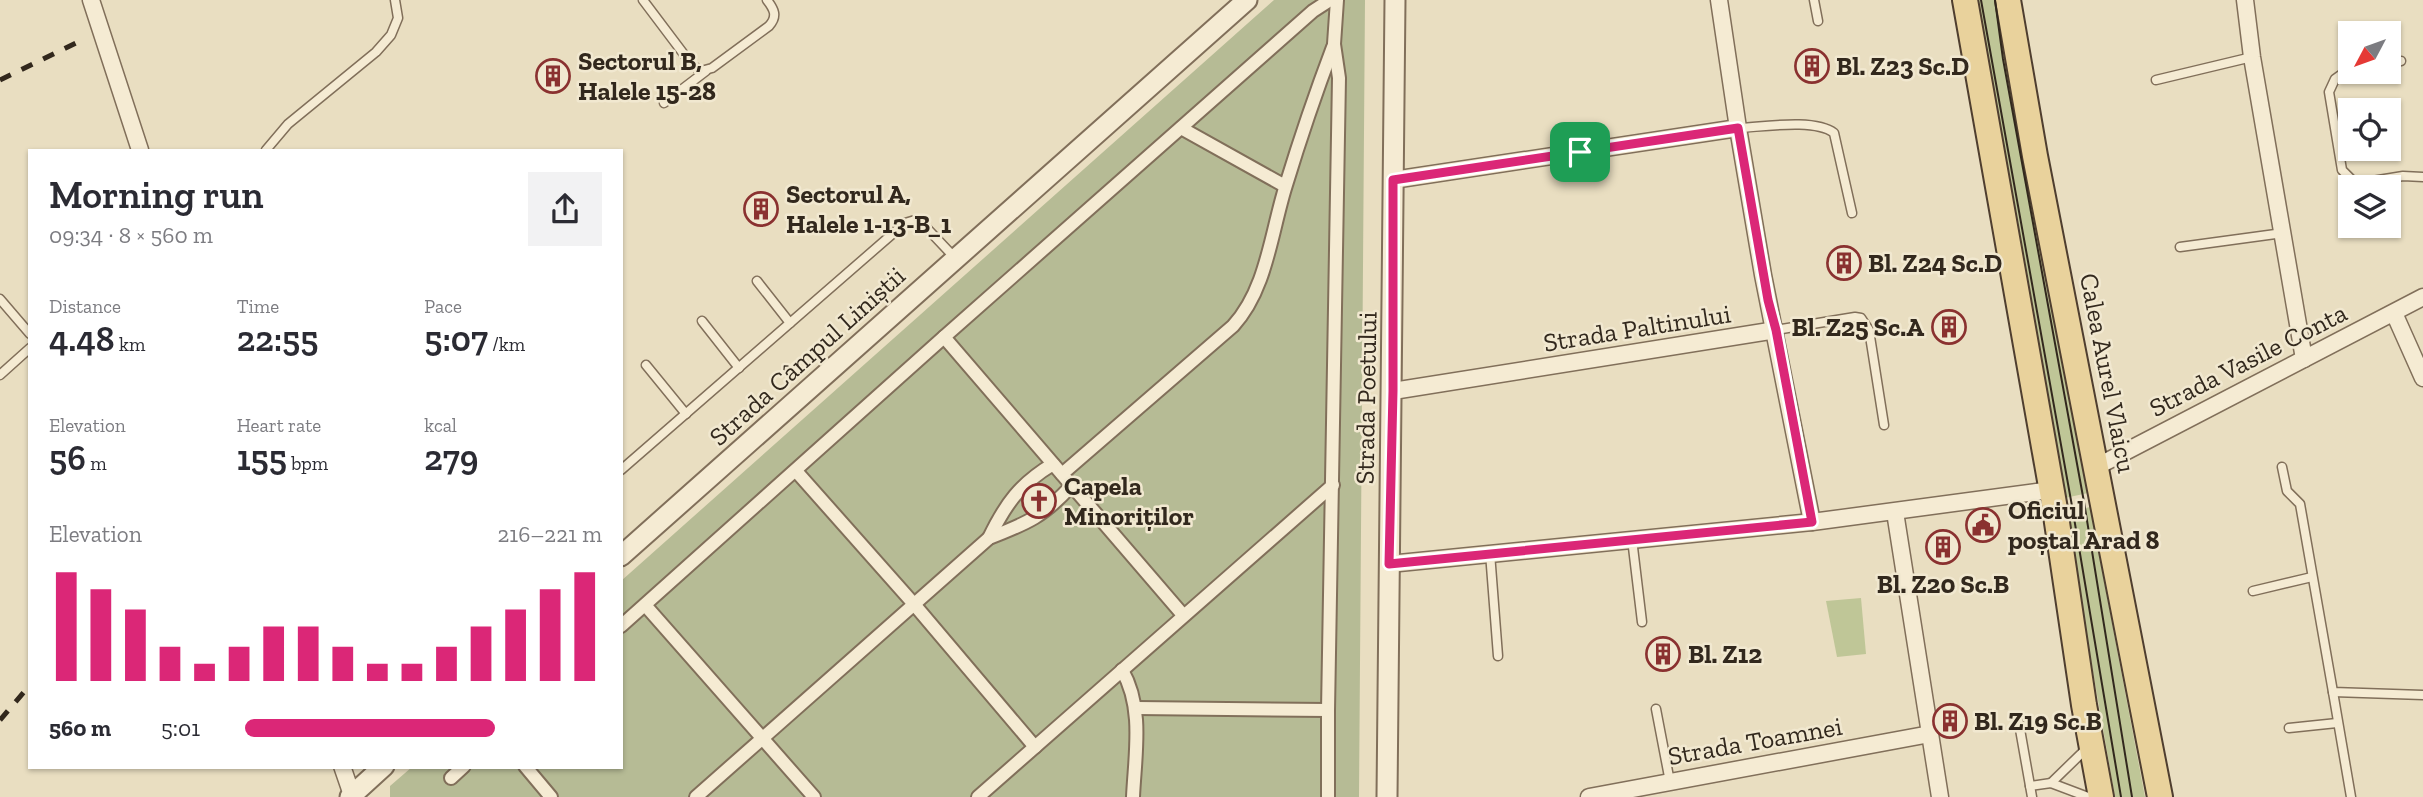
<!DOCTYPE html>
<meta charset="utf-8">
<style>
:root{--surface:#fff;--page:#f2f2f3;--text:#2b2b33;--muted:#7c7c81;--accent:#db2777}
body{margin:0;font-family:"Zilla Slab",serif;background:var(--page);color:var(--text);height:100vh;display:flex;flex-direction:column;font-size:26px;white-space:nowrap}
*{box-sizing:border-box;margin:0}
p{font-size:23px;color:var(--muted)}
.icon{flex:none;width:38px;height:38px;fill:none;stroke:currentColor;stroke-width:2;stroke-linecap:round;stroke-linejoin:round}
.map{position:relative;flex:1;overflow:hidden}
.panel{position:absolute;left:28px;top:149px;width:595px;height:620px;display:flex;flex-direction:column;background:var(--surface);border-radius:0px;box-shadow:0 2px 5px #0004}
.panel>*{flex:none}
.needle{width:46px;rotate:229deg}
.tools{position:absolute;left:2338px;top:21px;display:grid;gap:14px}
.tools a{display:grid;place-items:center;width:63px;height:63px;border-radius:0px;background:var(--surface);box-shadow:0 2px 5px #0004;font-size:35px}
.pin{position:absolute;display:grid;place-items:center;width:60px;height:60px;color:#fff;margin:-30px;border-radius:14px;box-shadow:0 4px 10px #0006}
.round{display:grid;place-items:center;flex:none;width:74px;height:74px;border-radius:0px;background:var(--page)}
.head{display:flex;align-items:center;justify-content:space-between;height:119px;padding:0 21px}
h1{font-size:38px;font-weight:600;line-height:52px}
.metrics{display:grid;grid-template-columns:repeat(3,1fr);gap:10px;height:119px;padding:7px 21px}
.metrics div{display:grid;align-content:center}
.metrics b{font-size:35px;font-weight:600}
.metrics small{font-size:19px;font-weight:400}
.metrics p{font-size:19px}
.chart{height:196px;padding:14px 21px}
.chart p{display:flex;justify-content:space-between}
.chart svg{width:100%;height:126px;margin-top:7px;stroke:var(--accent);stroke-width:6}
ul{padding:0 21px;list-style:none;font-size:23px}
li{display:grid;grid-template-columns:112px 84px 1fr;align-items:center;height:52px}
li i{height:18px;border-radius:9px;background:var(--accent)}
.map>svg:first-child{display:block}
.green{fill:#bfc697}
.cemetery{fill:#b6bb95}
.lines{fill:none;stroke-linecap:round;stroke-linejoin:round}
.service-casing{stroke:#816f5a;stroke-width:11}
.pedestrian-casing{stroke:#816f5a;stroke-width:16}
.minor-casing{stroke:#816f5a;stroke-width:19}
.tertiary-casing{stroke:#816f5a;stroke-width:23}
.primary-casing{stroke:#4f3e2f;stroke-width:28}
.service{stroke:#f5ebd3;stroke-width:8}
.pedestrian{stroke:#f5ebd3;stroke-width:12}
.minor{stroke:#f5ebd3;stroke-width:16}
.tertiary{stroke:#f5ebd3;stroke-width:19}
.primary{stroke:#e9d29c;stroke-width:24}
.tram{stroke:#32281d;stroke-width:2}
.rail{stroke:#32281d;stroke-width:5;stroke-dasharray:12 12;stroke-linecap:butt}
.route-casing{stroke:#fff;stroke-width:14}
.route{stroke:#db2777;stroke-width:9}
.labels{text-anchor:middle;stroke-width:5;stroke-linejoin:round;paint-order:stroke}
.poi-label{font-size:26px;font-weight:bold;fill:#32281d;stroke:#f1e8d0;text-anchor:start}
.street-label{font-size:26px;fill:#32281d;stroke:#f1e8d0}
</style>
<div class="map">
<svg width="2423" height="797" viewBox="0 0 2423 797">
<rect width="100%" height="100%" fill="#e9dec1"/>
<g class="green">
<path d="M1970 0H1997L2004 52 2088 493 2065 498Z"/>
<path d="M2090 507 2145 797H2115L2065 513Z"/>
<path d="M1861 598 1866 654 1837 657 1826 601Z"/>
</g>
<path class="cemetery" d="M1274 0H1365L1359 797H390V786L412 767 621 766V581Z"/>
<g class="lines">
<g class="service-casing">
<g id="service">
<path d="M643 0 692 65 701 71 712 68 769 26C778 16 774 9 767 0"/>
<path d="M1814 0 1818 21"/>
<path d="M2389 63 2401 61"/>
<path d="M2351 72 2342 74 2335 79 2329 92 2342 170 2353 181 2360 183 2403 176 2423 177"/>
<path d="M2156 80 2252 57"/>
<path d="M664 103 706 71"/>
<path d="M1738 128C1762 127 1815 118 1834 133L1852 213"/>
<path d="M266 150 288 124 376 52 391 35 398 18 395 0"/>
<path d="M2180 247 2283 233"/>
<path d="M757 281 790 323"/>
<path d="M0 299 30 334"/>
<path d="M702 321 739 368"/>
<path d="M1776 330 1855 317 1861 318 1869 330 1884 425"/>
<path d="M646 365 686 414"/>
<path d="M0 375 30 348"/>
<path d="M2282 467 2287 491 2300 504 2333 692 2423 695"/>
<path d="M621 470 905 223 915 220 920 221 956 259"/>
<path d="M1632 539 1642 622"/>
<path d="M1490 553 1498 656"/>
<path d="M2253 591 2312 577"/>
<path d="M2333 692 2351 797"/>
<path d="M1656 709 1670 782"/>
<path d="M2018 718 2032 797"/>
<path d="M2289 728 2337 723"/>
<path d="M2051 783 2087 748"/>
<path d="M2030 786 2051 783 2088 797"/>
</g>
</g>
<g class="pedestrian-casing">
<g id="pedestrian">
<path d="M1181 128 1285 186"/>
<path d="M944 337 1183 615"/>
<path d="M796 471 913 603 1035 747"/>
<path d="M1062 474 1233 326C1267 289 1271 232 1286 185 1300 139 1316 92 1333 47"/>
<path d="M989 538C1006 503 1020 484 1053 464"/>
<path d="M645 605 814 797"/>
<path d="M621 626 944 337 1313 11 1330 0"/>
<path d="M1122 670C1144 708 1135 754 1133 797"/>
<path d="M1137 708 1328 710"/>
<path d="M525 766 551 797"/>
<path d="M451 778 464 766"/>
<path d="M696 797 989 538C1028 523 1044 516 1072 485"/>
<path d="M978 797 1333 485"/>
<path d="M1328 797V710L1339 78 1334 44 1337 0"/>
</g>
</g>
<g class="minor-casing">
<g id="minor">
<path d="M91 0 140 150"/>
<path d="M1719 0 1738 128 1763 275 1812 522"/>
<path d="M2245 0 2252 57 2304 359"/>
<path d="M1393 180 1738 128"/>
<path d="M2394 313 2423 378"/>
<path d="M1393 391 1776 330"/>
<path d="M2096 467 2423 297"/>
<path d="M1895 512 1940 797"/>
<path d="M1389 564 1812 522 2051 490"/>
<path d="M342 766 352 795"/>
<path d="M1589 797 1930 734"/>
</g>
</g>
<g class="tertiary-casing">
<g id="tertiary">
<path d="M621 556 1247 0"/>
<path d="M350 797 384 766"/>
<path d="M1387 797 1395 0"/>
</g>
</g>
<g class="primary-casing">
<g id="primary">
<path d="M1965 0 2055 509 2084 705 2101 797"/>
<path d="M2008 0 2035 156 2160 797"/>
</g>
</g>
<use href="#service" class="service"/>
<use href="#pedestrian" class="pedestrian"/>
<use href="#minor" class="minor"/>
<use href="#tertiary" class="tertiary"/>
<use href="#primary" class="primary"/>
<g class="tram">
<path d="M1981 0 2072 506 2121 797"/>
<path d="M1995 0 2003 59 2084 502 2132 797"/>
</g>
<g class="rail">
<path d="M0 80 84 39"/>
<path d="M0 720 30 685"/>
</g>
</g>
<g class="lines">
<g class="route-casing">
<path id="route" d="M1738 128 1768 300 1776 330 1812 522 1389 564 1393 391V180Z"/>
</g>
<use href="#route" class="route"/>
</g>
<defs>
<g id="building-ring" transform="scale(1.75)"><circle r="9.5" fill="#f1e8d0" stroke="#8a3130" stroke-width="1.5"/><path d="M-4-6H4V6H1V3H-1V6H-4ZM-2.5-4.3h1.7v1.8h-1.7ZM.8-4.3h1.7v1.8H.8ZM-2.5-1h1.7V.8h-1.7ZM.8-1h1.7V.8H.8Z" fill="#8a3130"/></g>
<g id="church-ring" transform="scale(1.75)"><circle r="9.5" fill="#f1e8d0" stroke="#8a3130" stroke-width="1.5"/><path d="M-1.2-6h2.4v3.5h3.3v2.4h-3.3V6h-2.4V-.1h-3.3v-2.4h3.3Z" fill="#8a3130"/></g>
<g id="civic-ring" transform="scale(1.75)"><circle r="9.5" fill="#f1e8d0" stroke="#8a3130" stroke-width="1.5"/><path d="M-.6-6.5H3V-4.5H.6V-3L4-1V1h2V6H-6V1h2V-1L-.6-3ZM-1.2 2.5V6h2.4V2.5Z" fill="#8a3130"/></g>
</defs>
<g fill-rule="evenodd">
<use href="#building-ring" x="1812" y="66"/>
<use href="#building-ring" x="553" y="76"/>
<use href="#building-ring" x="761" y="209"/>
<use href="#building-ring" x="1844" y="263"/>
<use href="#building-ring" x="1949" y="327"/>
<use href="#church-ring" x="1039" y="501"/>
<use href="#civic-ring" x="1983" y="525"/>
<use href="#building-ring" x="1943" y="547"/>
<use href="#building-ring" x="1663" y="654"/>
<use href="#building-ring" x="1950" y="721"/>
</g>
<g class="labels">
<g class="poi-label">
<text x="578" y="70">Sectorul B,<tspan x="578" dy="30">Halele 15-28</tspan></text>
<text x="1836" y="75">Bl. Z23 Sc.D</text>
<text x="786" y="203">Sectorul A,<tspan x="786" dy="30">Halele 1-13-B_1</tspan></text>
<text x="1868" y="272">Bl. Z24 Sc.D</text>
<text x="1924" y="336" text-anchor="end">Bl. Z25 Sc.A</text>
<text x="1064" y="495">Capela<tspan x="1064" dy="30">Minoriților</tspan></text>
<text x="2008" y="519">Oficiul<tspan x="2008" dy="30">poștal Arad 8</tspan></text>
<text x="1943" y="593" text-anchor="middle">Bl. Z20 Sc.B</text>
<text x="1688" y="663">Bl. Z12</text>
<text x="1974" y="730">Bl. Z19 Sc.B</text>
</g>
<g class="street-label">
<text transform="translate(1637 328) rotate(-9)" y="9">Strada Paltinului</text>
<text transform="translate(807 356) rotate(-42)" y="9">Strada Câmpul Liniștii</text>
<text transform="translate(2248 360) rotate(-27)" y="9">Strada Vasile Conta</text>
<text transform="translate(2108 373) rotate(79)" y="9">Calea Aurel Vlaicu</text>
<text transform="translate(1366 398) rotate(-89)" y="9">Strada Poetului</text>
<text transform="translate(1755 741) rotate(-10)" y="9">Strada Toamnei</text>
</g>
</g>
</svg>
<div class="tools">
<a><svg class="needle" viewBox="-14 -14 28 28"><path d="M0-13l5 13h-10z" fill="#e53935"/><path d="M0 13l5-13h-10z" fill="#7c7c81"/></svg></a>
<a><svg class="icon" aria-label="locate" viewBox="0 0 24 24"><circle cx="12" cy="12" r="6"/><path d="M12 2v4M12 18v4M2 12h4M18 12h4"/></svg></a>
<a><svg class="icon" aria-label="layers" viewBox="0 0 24 24"><path d="M12 4l9 5-9 5-9-5zM3 14l9 5 9-5"/></svg></a>
</div>
<div class="pin" style="left:1580px;top:152px;background:#1e9e55"><svg class="icon" aria-label="arrive" viewBox="0 0 24 24"><path d="M6 21V4h12l-3 4 3 4H6"/></svg></div>
<section class="panel">
<div class="head"><div><h1>Morning run</h1><p>09:34 · 8 × 560 m</p></div><a class="round"><svg class="icon" aria-label="share" viewBox="0 0 24 24"><path d="M12 15V3M7 8l5-5 5 5M5 13v7h14v-7"/></svg></a></div>
<div class="metrics">
<div><p>Distance</p><b>4.48<small> km</small></b></div>
<div><p>Time</p><b>22:55</b></div>
<div><p>Pace</p><b>5:07<small> /km</small></b></div>
</div>
<div class="metrics">
<div><p>Elevation</p><b>56<small> m</small></b></div>
<div><p>Heart rate</p><b>155<small> bpm</small></b></div>
<div><p>kcal</p><b>279</b></div>
</div>
<div class="chart"><p><span>Elevation</span>216–221 m</p>
<svg viewBox="0 0 160 44" preserveAspectRatio="none"><path d="M5 44V6M15 44V12M25 44V19M35 44V32M45 44V38M55 44V32M65 44V25M75 44V25M85 44V32M95 44V38M105 44V38M115 44V32M125 44V25M135 44V19M145 44V12M155 44V6"/></svg>
</div>
<ul>
<li><b>560 m</b>5:01<i style="width:70%"></i></li>
</ul>
</section>
</div>
